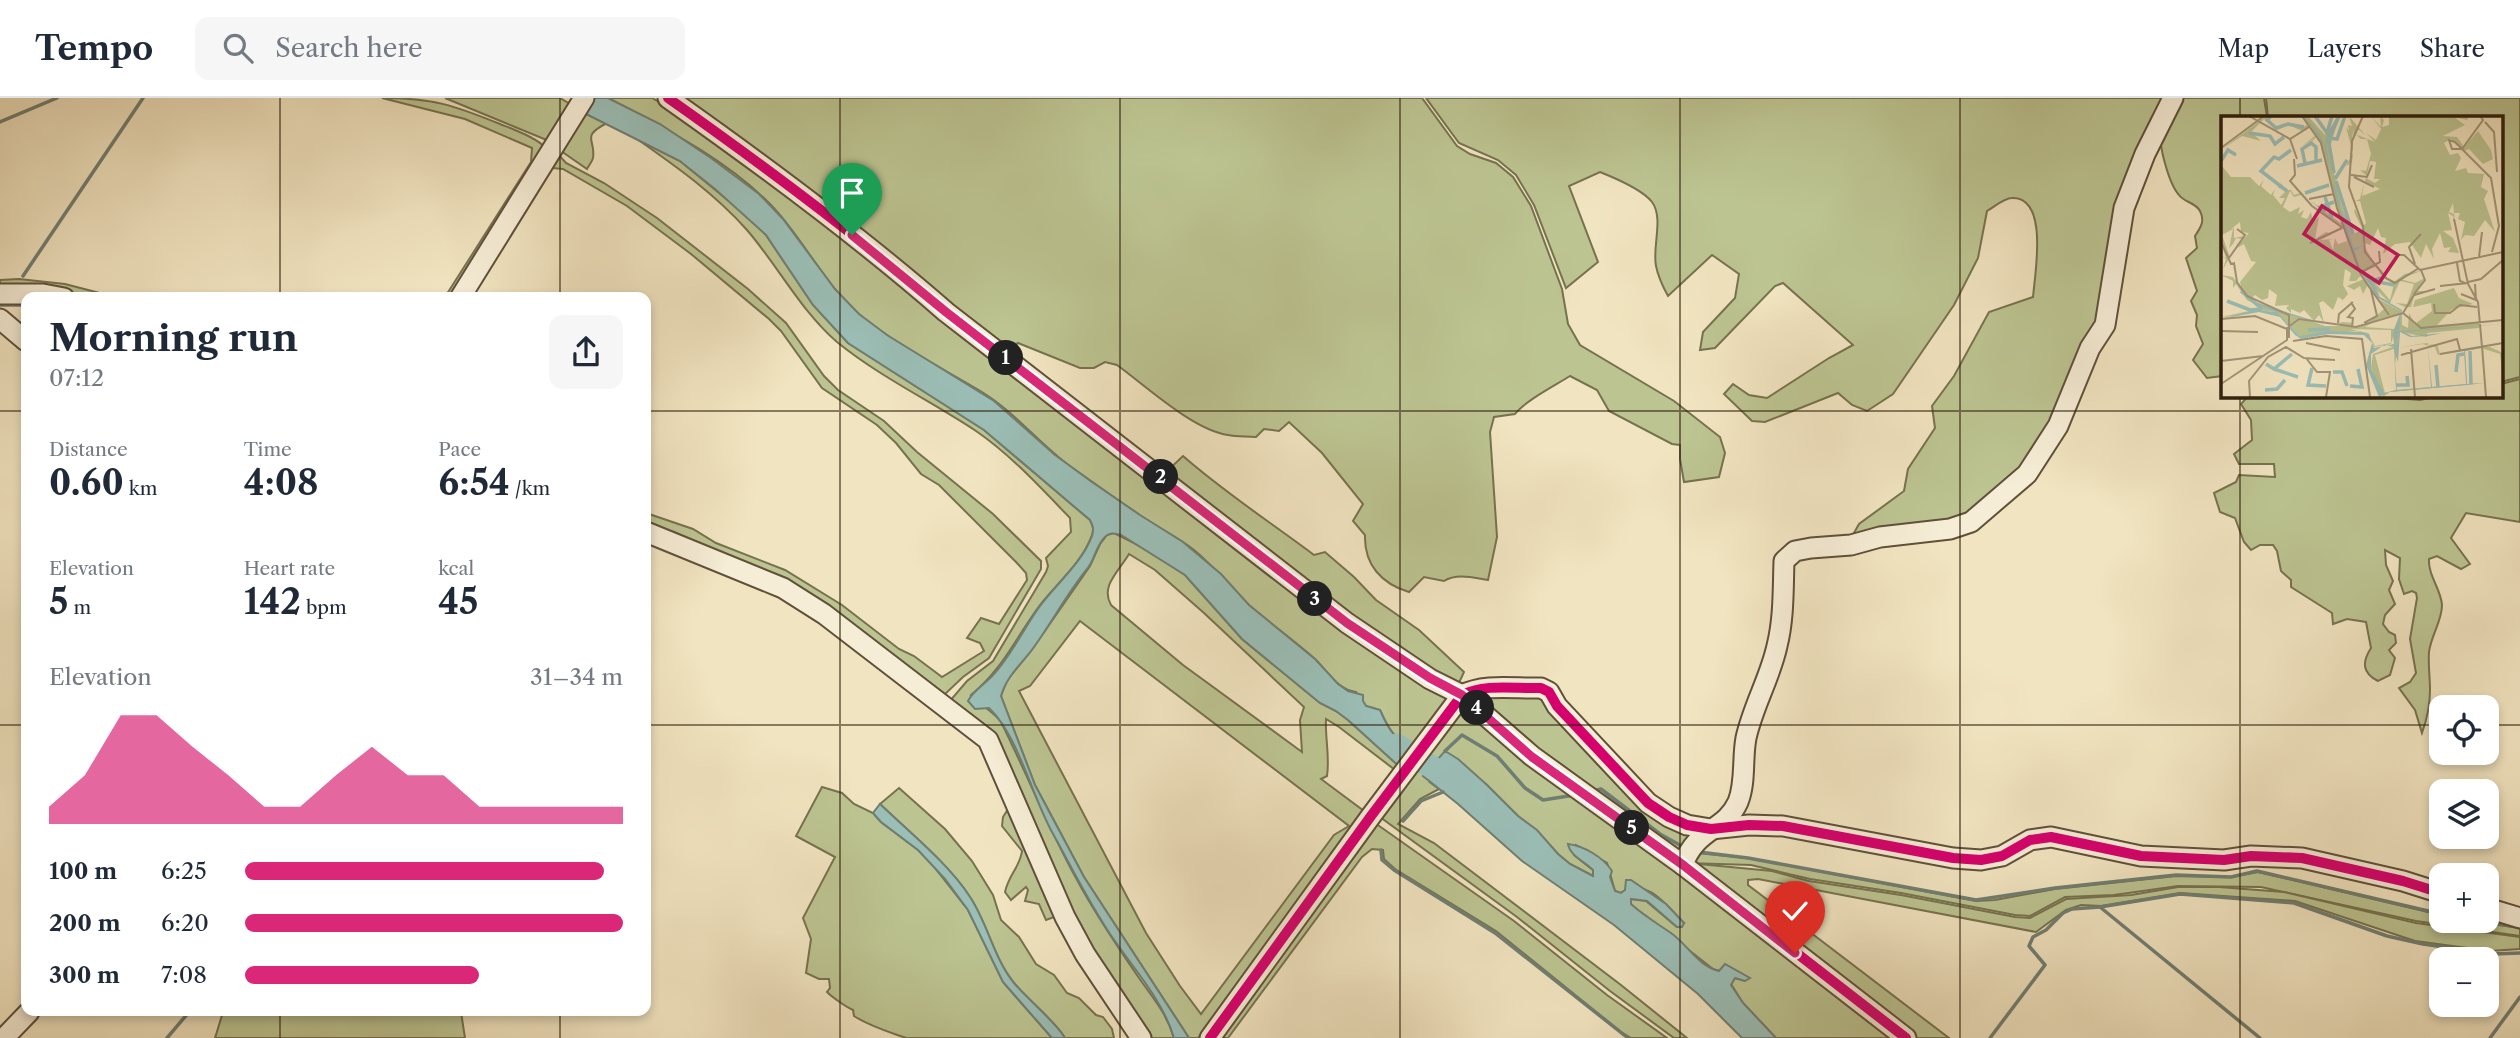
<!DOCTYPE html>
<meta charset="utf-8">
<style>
:root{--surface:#fff;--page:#f6f6f7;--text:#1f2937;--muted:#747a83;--line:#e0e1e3;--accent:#db2777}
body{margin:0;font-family:"Libre Caslon Text",serif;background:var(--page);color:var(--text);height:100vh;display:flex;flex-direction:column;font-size:26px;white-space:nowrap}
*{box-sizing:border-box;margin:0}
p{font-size:23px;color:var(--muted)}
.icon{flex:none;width:38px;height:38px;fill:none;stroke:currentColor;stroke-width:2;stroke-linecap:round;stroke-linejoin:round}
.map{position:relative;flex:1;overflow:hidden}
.panel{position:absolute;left:21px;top:194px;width:630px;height:724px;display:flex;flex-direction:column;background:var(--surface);border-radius:14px;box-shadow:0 4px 10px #0003}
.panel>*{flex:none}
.controls{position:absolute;left:2429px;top:597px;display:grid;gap:14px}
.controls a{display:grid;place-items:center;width:70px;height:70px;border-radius:14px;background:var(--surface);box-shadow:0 4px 10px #0003;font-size:35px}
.pin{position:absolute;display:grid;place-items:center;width:60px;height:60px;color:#fff;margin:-72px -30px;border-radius:50% 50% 50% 0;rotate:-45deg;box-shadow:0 0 7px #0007}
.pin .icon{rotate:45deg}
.km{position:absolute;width:35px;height:35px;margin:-18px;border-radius:50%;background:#222;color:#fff;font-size:19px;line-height:35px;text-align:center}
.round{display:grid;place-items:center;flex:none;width:74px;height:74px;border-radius:14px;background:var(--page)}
.head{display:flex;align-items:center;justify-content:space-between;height:119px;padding:0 28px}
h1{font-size:38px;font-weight:700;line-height:52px}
.stats{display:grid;grid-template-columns:repeat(3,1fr);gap:10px;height:119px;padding:7px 28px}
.stats div{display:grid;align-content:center}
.stats b{font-size:35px;font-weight:700}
.stats small{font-size:19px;font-weight:400}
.stats p{font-size:19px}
.chart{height:196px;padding:14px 28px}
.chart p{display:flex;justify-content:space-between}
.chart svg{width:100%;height:126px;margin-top:7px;fill:var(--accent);opacity:.7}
ul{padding:0 28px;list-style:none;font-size:23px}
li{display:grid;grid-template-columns:112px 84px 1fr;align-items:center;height:52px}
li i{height:18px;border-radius:9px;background:var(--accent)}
header{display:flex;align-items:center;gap:42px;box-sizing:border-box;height:98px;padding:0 35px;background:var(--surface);border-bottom:2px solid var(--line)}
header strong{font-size:33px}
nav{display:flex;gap:38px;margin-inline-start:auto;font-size:24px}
.search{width:490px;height:63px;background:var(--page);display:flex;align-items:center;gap:18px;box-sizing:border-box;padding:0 24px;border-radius:14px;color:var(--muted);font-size:26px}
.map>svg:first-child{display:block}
.green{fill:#bcc491;stroke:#76724f;stroke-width:2;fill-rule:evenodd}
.water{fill:#9bbeb6;stroke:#707e72;stroke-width:2}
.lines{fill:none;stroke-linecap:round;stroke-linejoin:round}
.stream{stroke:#707e72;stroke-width:3.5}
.river{stroke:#9bbeb6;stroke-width:23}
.minor-casing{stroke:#60503a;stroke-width:23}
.minor{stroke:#f6edd6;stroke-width:19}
.cycleway-casing{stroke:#f6edd6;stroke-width:15}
.cycleway{stroke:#d6006c;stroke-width:10}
.route-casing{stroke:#fff;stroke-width:14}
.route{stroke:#db2777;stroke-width:9}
.grid{fill:none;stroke:#2f1f0d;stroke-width:2;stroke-opacity:0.55}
.inset-river{fill:none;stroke:#9bbeb6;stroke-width:3.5}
.inset-road{fill:none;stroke:#a39578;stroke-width:2}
.view{fill:#c2185b;fill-opacity:0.15;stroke:#c2185b;stroke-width:3.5}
.inset-edge{fill:none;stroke:#2f1f0d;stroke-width:3.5}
</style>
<header>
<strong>Tempo</strong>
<div class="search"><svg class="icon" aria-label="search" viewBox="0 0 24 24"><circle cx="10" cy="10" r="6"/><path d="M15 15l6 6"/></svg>Search here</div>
<nav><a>Map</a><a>Layers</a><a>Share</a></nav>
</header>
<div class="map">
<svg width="2520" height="940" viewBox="0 0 2520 940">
<rect width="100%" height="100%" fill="#f1e4c0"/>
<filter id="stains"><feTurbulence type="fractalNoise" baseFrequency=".00286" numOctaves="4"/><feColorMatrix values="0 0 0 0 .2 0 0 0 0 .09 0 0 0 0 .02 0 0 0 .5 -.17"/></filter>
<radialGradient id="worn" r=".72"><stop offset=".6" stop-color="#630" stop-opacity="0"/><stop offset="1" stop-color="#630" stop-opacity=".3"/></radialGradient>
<g class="green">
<path d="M382 0C433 0 453 7 500 26 515 32 532 38 544 48L450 199H445L531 64 532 50 465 21Z"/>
<path d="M445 0H560L570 6 549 43Z"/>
<path d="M608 0H652L680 16 1449 599 1418 649C1395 642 1390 635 1380 612L1366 608 1356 594C1338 592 1328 574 1316 562 1295 543 1272 527 1250 508 1231 491 1215 469 1194 452 1178 439 1158 430 1141 418 1116 401 1091 383 1067 366 1038 344 1013 313 982 294 942 270 898 248 861 218 824 187 804 141 771 107 726 61 664 30 608 0Z"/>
<path d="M673 0H1422L1457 48 1470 56 1496 65 1513 79 1531 108 1562 191 1568 226 1580 247 1674 303 1720 339 1725 355 1719 379 1684 384 1680 361V347L1672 346 1609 313 1597 292 1570 278C1554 288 1525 303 1515 316L1494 319 1490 334 1497 439 1488 482C1474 480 1457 475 1444 483L1424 479 1409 494C1382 486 1364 467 1365 437L1353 423 1363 406 1322 355 1289 324 1279 333 1264 331 1256 339C1247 338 1237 339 1228 337 1193 332 1146 288 1117 267L1105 264 1094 270H1080L1018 245 1005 255Z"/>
<path d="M1426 0H2170L2141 55 2102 224 2043 349 1966 424 1849 444 1859 426 1904 393 1908 371 1935 330 1932 308 1954 278 1989 214 2033 199C2035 175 2049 99 2012 100 2004 100 1994 109 1987 113L1978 160 1954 207 1893 296 1867 313 1852 307 1838 295 1765 324 1752 323 1724 296 1733 286 1749 297 1767 300 1829 260 1853 247 1783 185 1775 188 1715 250 1700 252 1703 234 1735 200 1739 176 1712 157 1668 198C1663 189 1658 178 1656 168 1652 149 1664 120 1652 104 1642 91 1615 80 1600 74L1569 88 1598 164 1566 190 1534 107 1516 77 1498 62 1459 45Z"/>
<path d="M2176 0H2264L2267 19H2222V278L2207 280 2193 262 2203 246 2196 228 2197 217 2191 203 2197 193 2186 160 2197 150 2195 138C2201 129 2205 123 2200 113 2195 104 2185 105 2179 97 2169 86 2157 44 2161 29 2163 20 2171 9 2176 0Z"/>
<path d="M2266 0H2520V279L2501 284V19H2268Z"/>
<path d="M582 14 607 25C580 39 596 41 593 60 592 64 589 67 587 71L561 53Z"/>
<path d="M637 41 680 63 752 122 766 137 813 207 848 245 984 332 1090 422C1093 428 1094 431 1092 437 1082 465 1057 485 1040 507 1016 539 1004 570 971 597 981 608 992 612 1001 624 1027 676 1048 729 1076 780 1094 814 1117 848 1139 880 1153 900 1167 916 1174 940H1149L1092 854 1020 701 949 604 967 583 993 563 1046 474 1048 468 1046 460 1071 434 1070 420C1041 390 1011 357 976 333 931 303 880 279 837 244 801 213 778 168 747 132 715 96 677 69 637 41Z"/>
<path d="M558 56 566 65 604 85 657 120 748 191 786 225 824 278 838 292 884 323 917 354 993 416 1041 463V471L989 560 963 579 943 598 792 488 674 434 646 429V415L693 431 716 445 785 472 842 507 899 551 914 558 942 579 984 553 980 545 967 540 981 520 999 526 1027 482 1026 475 1016 464 939 387 921 376 896 345 877 327 822 290 781 233 769 221 691 156 627 108 563 71 551 70Z"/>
<path d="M19 181 65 186 115 199C77 199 39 194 0 193V182Z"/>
<path d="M2520 281V424L2466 415 2451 440 2470 466 2461 471 2437 458 2429 461C2428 478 2441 491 2442 507 2442 523 2431 538 2429 554 2428 567 2430 579 2430 592 2430 607 2427 621 2422 635L2415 612 2399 590 2410 584 2416 575 2410 541 2417 500 2416 495 2412 493 2404 496 2399 481 2400 460 2385 452 2386 467 2393 483 2389 492 2395 506 2385 517 2383 526 2389 534 2395 537 2396 545 2389 552 2395 560 2390 577 2378 583C2362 575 2362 564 2371 550L2366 524 2347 521 2333 526 2332 515 2291 489V482L2281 473 2277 453 2273 447H2260L2251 452 2244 444 2235 420 2220 414 2214 395 2236 384 2239 377 2275 379 2274 366H2239L2234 356 2252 342 2251 322 2241 306 2248 298H2370L2420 302 2439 298H2501V286Z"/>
<path d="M1183 358C1224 394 1270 424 1314 457L1325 454 1354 479 1376 502 1419 532 1464 574 1458 587 1350 524 1164 376Z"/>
<path d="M1114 435 1146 451 1185 477 1242 541 1320 605 1336 613 1348 622 1402 671 1399 675 1339 629 1326 621C1325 640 1330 659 1327 678L1321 681 1368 716 1198 940H1189L1084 779 1035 687 1001 598 1007 582 1031 553 1090 468 1100 446 1107 437ZM1129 456 1155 472 1204 515 1304 609 1300 622 1302 654 1183 567 1111 507C1100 488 1119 473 1129 456ZM1080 523 1349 728 1334 737 1201 916 1180 888 1146 835 1019 593 1030 588Z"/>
<path d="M1538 595 1599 657 1697 732 1681 763 1539 656 1483 606 1485 599Z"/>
<path d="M1460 613 1470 614 1900 940H1776L1743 905 1731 886 1735 880 1745 883 1735 873 1725 867 1719 873 1713 871 1630 806 1631 801 1646 803 1677 829 1684 825C1668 809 1645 777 1621 795L1615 793 1607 765 1576 747 1574 757 1593 772V778L1570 766 1558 756 1536 732 1518 718 1486 686 1431 685 1439 691 1420 701 1398 726 1434 745 1621 887 1687 940H1674L1610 893 1517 819 1380 719Z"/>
<path d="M822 689 842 695 854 706 873 715 881 724 918 752 931 765 968 812 1003 884 1052 940H906C889 934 869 928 854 918L853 912C846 909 832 899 827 894L830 890 829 881H819L806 875 811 841 803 820 835 759 796 738Z"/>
<path d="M899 690 945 731 972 763 993 797 1001 822 1019 839 1036 866 1054 877 1067 895 1079 900 1096 917 1103 919 1112 931 1114 940H1065C1055 923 1028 902 1014 885 993 859 988 826 970 799 949 766 908 733 880 706Z"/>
<path d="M1010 708 1057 818 1046 822 1039 806 1025 803 1028 792 1026 789 1011 802 1005 794C1009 776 1020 769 1022 753L1002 728 1003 719Z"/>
<path d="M1375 725 1514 823 1607 897 1667 940H1631L1621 934 1496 833 1395 771 1384 761 1383 752 1372 751 1362 759 1228 940H1214Z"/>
<path d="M1697 755 1748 760 1976 803 1995 802 2055 791 2176 778 2231 779 2258 774 2441 817V822L2470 823 2520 830V838L2416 823 2261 789 2178 788 2114 797 2065 799 2030 818 2015 817 1901 795 1810 781 1751 767 1686 765Z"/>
<path d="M1699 766 1772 773 1809 783 1901 797 2015 819 2030 820 2066 801 2131 797 2178 789H2219L2284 794 2416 825 2520 839V851L2490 853 2415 843 2295 803 2180 795 2101 808 2081 807 2066 812 2036 834 1758 781 1748 782V787L1949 940H1911L1691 768Z"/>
<path d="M223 914H461L465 940H215Z"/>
</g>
<g class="water">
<path d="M591 0H608L660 26 711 60 759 96 783 121 835 191 859 216 887 237 994 303 1055 357 1092 384 1140 417 1183 444 1221 476 1249 507 1315 561 1338 586 1348 593 1363 597V603L1366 608 1380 612C1390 635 1395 642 1418 649L1402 671 1348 622 1336 613 1320 605 1242 541 1185 477 1121 437C1116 436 1111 434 1106 438 1096 446 1095 462 1087 471 1066 497 1051 526 1031 553 1019 568 1006 580 1001 598L1035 687 1084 779 1189 940H1174C1163 902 1132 869 1110 836 1088 803 1071 768 1052 734 1032 698 1018 637 989 610L975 611 968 603C973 592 986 586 994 576 1012 556 1024 530 1040 508 1057 485 1082 465 1092 438 1094 431 1093 428 1090 422L984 332 848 245 813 207 766 137 715 91 680 63 582 14Z"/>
<path d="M1445 653 1458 661 1486 686 1518 718 1537 732 1558 756 1570 766 1593 778V772C1584 763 1570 758 1568 746 1584 748 1603 759 1612 773L1610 779 1615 793 1621 795 1625 792 1626 782H1631L1666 806 1684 825 1682 829H1677L1647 803 1631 801V806C1643 817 1658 826 1671 835 1688 847 1698 868 1719 873L1725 866 1750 880 1745 883 1735 880 1731 887 1743 905 1776 940H1742L1698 896 1614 827 1522 763 1458 706 1423 678Z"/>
<path d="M880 706C908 733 949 766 970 799 988 826 993 859 1014 885 1028 902 1055 923 1065 940H1052L1003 884 968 812 945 781 918 752 881 724 873 715Z"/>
</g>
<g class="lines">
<g class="stream">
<path d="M0 24 57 0"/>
<path d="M23 178 143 0"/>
<path d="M0 207H26"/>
<path d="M1445 653 1462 637 1497 658 1525 690 1543 702 1575 697"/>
<path d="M1593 693 1601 691 1660 736 1685 750"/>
<path d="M1403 723 1421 703 1443 694"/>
<path d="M1381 752 1382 762 1394 772 1495 835 1628 940"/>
<path d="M1699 754 1748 760 1976 802 2055 790 2176 777 2231 779 2257 773 2441 816"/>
<path d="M2100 809 2260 940"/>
<path d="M2474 822 2518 829"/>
<path d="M167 940 189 914"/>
<path d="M1990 940 2045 867 2029 848 2033 839 2046 832 2063 815 2072 811 2100 809 2180 796 2294 805 2387 838 2423 846 2492 856 2520 855"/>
<path d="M2490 940 2520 899"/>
</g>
<path class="river" d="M1397 647 1457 685"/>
<g class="minor-casing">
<g id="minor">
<path d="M668 0C763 67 858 137 946 214L1347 525 1430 581 1462 597 1532 658 1683 767 1906 940"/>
<path d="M0 196H43L64 200"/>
<path d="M460 200 584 0"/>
<path d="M0 221 26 243"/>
<path d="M646 434 783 490 824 516 988 642 1065 819 1085 856 1141 940"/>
<path d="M1683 767C1696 730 1725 733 1738 704 1746 684 1742 661 1746 640 1753 608 1770 580 1777 548 1784 520 1783 491 1784 463L1795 453 1811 450 1851 447 1880 439 1950 431 1971 424 2027 376 2058 328 2090 250 2105 227 2124 110 2145 56 2173 0"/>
<path d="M2487 810 2520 820"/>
<path d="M4 940 29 914"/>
<path d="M1210 940 1371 718 1462 597C1485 585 1516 591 1541 590L1549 594 1557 608 1648 705 1669 719 1687 727 1711 731 1749 727 1783 728 1953 760 1981 762 2002 758 2030 742 2051 739 2141 758 2224 762 2251 758 2302 760 2403 783 2441 795"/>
</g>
</g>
<use href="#minor" class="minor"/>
<g class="cycleway-casing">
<g id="cycleway">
<path d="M668 0C763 67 858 137 946 214L1347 525 1430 581 1462 597 1532 658 1683 767 1906 940"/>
<path d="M1210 940 1371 718 1462 597C1485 585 1516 591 1541 590L1549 594 1557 608 1648 705 1669 719 1687 727 1711 731 1749 727 1783 728 1953 760 1981 762 2002 758 2030 742 2051 739 2141 758 2224 762 2251 758 2302 760 2403 783 2441 795"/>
</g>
</g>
<use href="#cycleway" class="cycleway"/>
</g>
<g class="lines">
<g class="route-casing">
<path id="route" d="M852 137 946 214 1347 525 1430 580 1462 597 1532 659 1683 767 1795 855"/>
</g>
<use href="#route" class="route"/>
</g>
<path class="grid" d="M280 0V200M560 0V200M840 0V940M1120 0V940M1400 0V940M1680 0V940M1960 0V940M2240 0V19M2240 298V940M0 313H26M646 313H2520M0 627H26M646 627H2441M2487 627H2520M280 914V940M560 914V940"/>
<g transform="translate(2221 18)">
<rect width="282" height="282" fill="#f1e4c0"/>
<path d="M45 0 55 12 67 8 80 12 86 9 80 0H87L104 19 118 0 108 35 121 91 132 118 142 114 134 98 133 95 134 93 142 110 145 107 139 85H134L139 83 143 67 141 80 159 73 145 66 144 64 145 62 154 67 159 63H153L155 46 149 45 146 60 139 54 145 55 150 38 146 23H140L135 18 132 22 133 12 131 22 132 23V38L131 46 125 50 132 37 125 11 128 15 127 9 131 10 128 0 144 19 137 13 134 18 154 26 145 17 155 24 160 13 150 0 160 11 159 0 163 4 161 11 168 9V0H248L246 4 233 1 244 9 222 20 236 21 243 31 257 15 270 34 272 43 262 48 248 33 243 35 230 23 223 27 229 39 237 37 240 42 234 55 245 52 247 57 263 58 260 71 267 75 263 83 274 116 264 104 253 120 244 119 240 124 244 106 237 103 239 97H233L232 87 228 96 233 98 235 113 232 100 227 97 231 114 222 115 232 122 238 137 227 136 230 131 223 132 219 117 211 133 213 143 205 128 200 142 189 126 174 128 162 138 165 122 160 121 157 112 149 129 141 126 160 159 171 167 184 158 200 155 179 163 194 167 204 162 195 175H208L193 180 190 191H184L175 187 186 188 193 168 179 165 169 187 144 163 157 183 180 195 170 228 153 231 148 218 135 215 80 221 55 196 35 194 16 200 0 201 42 192 26 184 15 168 12 172V165L0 159 12 161 21 174 19 166 35 146 30 145 23 128 14 133 28 117 20 116 19 106 10 113 13 112V122L24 120 22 123 15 122 12 128 8 132 12 113 1 119 9 141 2 153 5 143 0 140 5 142 0 127 1 50 10 61H29L38 70 43 64 40 70 50 79 54 73 52 79 60 89 64 82H58L65 75 56 71 61 70 59 65 64 74H70L73 79 79 77 83 78 73 81 69 75 62 91 69 96 79 91 77 98 83 94 80 101 86 103 90 96 92 106 98 101 94 123 105 116 111 118 99 124 112 123 108 124 112 134 114 122 117 128 126 125 122 111 106 100 89 84 121 108 99 26 95 21 86 32 81 33 95 21 81 30 95 19 89 11 81 15 68 9 56 14 43 3 30 16 40 25 21 20 0 34ZM154 151 173 168 169 184 144 155ZM124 153 130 157 128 165H135L140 159 143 163 126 170 133 174 139 170 142 178 146 170 163 193 145 209 130 211 131 207 125 205 130 207 123 206 115 207 128 210H104L29 184 34 179 41 184 47 182 48 173 56 179 54 190 68 189 65 192 70 197V193L79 197 83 194 93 205 98 199 103 207 98 187 102 185 112 194 117 181 122 184 127 178 122 169ZM179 198 173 213 144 211 158 203ZM129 213 170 214V227L154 230 147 217ZM233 172 238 182 252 188 231 193 216 209 258 207V212L206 217V221L179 216 174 249 173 233 154 239 164 277 176 274 246 268 243 235 217 239 214 231 201 228 177 232 198 228 207 227V229L216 228 219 238 261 231H269L282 237V265L279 238 260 232 244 235 246 268 264 267 169 276 162 281 150 251 152 238 174 230 181 197V209L187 212 188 197 194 208 211 195 210 187 192 191 194 184Z" fill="#bcc491" fill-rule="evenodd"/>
<path d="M84 0 98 17 104 29 106 19 116 0 105 29 111 65 114 71 118 85 119 94 123 101 133 132 140 130 142 115 141 130 134 135 139 152 154 170 159 181 169 186 176 165 184 158 255 142 185 158 176 166 169 187 181 194 178 215 282 208 183 216 191 220 221 217 207 220 189 221 179 216 177 246 173 234 176 274 210 271 207 231 211 271 245 268 243 234 259 232H261L244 235 246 268 263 267 246 269 247 281 246 269 168 276 158 281 145 249 151 227 143 219 107 218 80 223 74 219 59 201 38 196 0 203 35 194 55 196 44 192 28 184 25 181 12 163 0 157 12 163 33 186 104 208 56 196 79 220 106 215 140 216 148 218 153 232 173 228 172 218 180 195 157 182 139 154 118 94 103 29ZM178 216 177 226 173 233 175 274 163 277 150 252V238L163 229 174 231Z" fill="#9bbeb6" fill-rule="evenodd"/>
<path class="inset-river" d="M50 0 46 4 55 12 67 8 83 11M94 0 106 17 111 0M28 17 49 20 54 28 63 21M107 21 113 57M109 21 118 0M108 22 116 23 124 0M0 45 7 34 15 39M84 47 81 33 90 27 95 31V45M76 50 101 44M114 63 126 44M115 65 132 118M66 75 40 55 53 41 58 43 70 34M84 77 108 69M104 81 111 102M104 96 99 91 113 86M160 162 152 165 173 169M20 175 41 193M6 185 29 194 41 193M87 214 109 213M249 235 250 268M45 248 53 253 71 238M215 249 217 271M91 252 87 269 105 270M53 253 77 261M112 256H121L126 270M235 256 237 239 243 238M175 269H187L186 260M129 270 141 271 137 253M44 274 56 273 64 264"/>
<path class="inset-road" d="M28 0 69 23 88 11M81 0 100 27 116 92 140 159 168 199M142 0 131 25 128 71 142 110 144 136 166 163M264 6 273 16 276 56M69 23 76 43M0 32 43 0M241 33H231L228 24 234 26 270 62 278 110 271 136M241 33 262 4 259 0M73 43 74 59 69 65 91 90 122 112M130 59 146 61 151 49M133 61 153 71M88 83 113 78M233 103 247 168 257 186 261 231M0 126 10 148 14 147M89 127 121 112M175 139H183L199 154 282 136M258 141 261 116M8 142 24 119 16 113M13 147 16 166 26 180 68 199V222M236 147 239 165 244 167M194 148 188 131 200 118M139 157 159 146 158 135M163 161 174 167 198 152M247 166 260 163 282 144M219 170 247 167M193 178 204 164 200 154M240 178 255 184 254 168M130 186 134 193 127 201 132 202 131 211M213 188 214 197H229L239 189 256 191M182 197 193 179 214 173M0 203 34 200 66 213M117 207 118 198 132 186M143 207 156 200 150 174M0 215 37 216M72 225 105 220 141 223 149 281M85 227 119 234M261 230 265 281M190 233 194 281M219 238 282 227M180 239 236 223 239 234M85 242 96 256H109L105 281M0 245 42 240M0 268 66 224V212L78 203 135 211 182 197 200 212 282 204M29 281 28 265 47 241 65 231 83 242 114 244"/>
<path class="view" d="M101 90 177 139 158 167 83 118Z"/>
<rect width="282" height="282" class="inset-edge"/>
</g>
<rect width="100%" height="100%" filter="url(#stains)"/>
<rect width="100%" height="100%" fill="url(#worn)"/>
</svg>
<div class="controls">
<a><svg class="icon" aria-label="locate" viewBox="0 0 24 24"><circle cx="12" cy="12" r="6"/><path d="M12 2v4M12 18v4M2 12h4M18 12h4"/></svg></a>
<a><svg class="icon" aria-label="layers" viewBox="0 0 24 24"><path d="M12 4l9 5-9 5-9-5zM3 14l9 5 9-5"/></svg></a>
<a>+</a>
<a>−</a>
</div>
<div class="pin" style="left:852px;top:137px;background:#1e9e55"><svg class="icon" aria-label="arrive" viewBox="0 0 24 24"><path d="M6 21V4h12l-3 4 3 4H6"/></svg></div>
<div class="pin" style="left:1795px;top:855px;background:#d93025"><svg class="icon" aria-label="check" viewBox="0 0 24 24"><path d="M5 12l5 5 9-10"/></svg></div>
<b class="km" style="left:1006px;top:260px">1</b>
<b class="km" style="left:1161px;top:379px">2</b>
<b class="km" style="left:1315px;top:501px">3</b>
<b class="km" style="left:1477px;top:610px">4</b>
<b class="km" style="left:1632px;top:730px">5</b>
<section class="panel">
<div class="head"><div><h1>Morning run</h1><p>07:12</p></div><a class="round"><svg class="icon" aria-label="share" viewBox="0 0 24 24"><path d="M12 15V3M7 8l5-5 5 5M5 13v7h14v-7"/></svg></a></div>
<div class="stats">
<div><p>Distance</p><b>0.60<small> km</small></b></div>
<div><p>Time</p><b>4:08</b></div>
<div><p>Pace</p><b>6:54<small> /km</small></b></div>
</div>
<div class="stats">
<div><p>Elevation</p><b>5<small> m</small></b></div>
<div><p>Heart rate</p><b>142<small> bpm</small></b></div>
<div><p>kcal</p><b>45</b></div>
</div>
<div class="chart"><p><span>Elevation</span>31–34 m</p>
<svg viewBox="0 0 160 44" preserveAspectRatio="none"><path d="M0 44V38L10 27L20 6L30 6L40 17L50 27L60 38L70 38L80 27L90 17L100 27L110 27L120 38L130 38L140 38L150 38L160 38V44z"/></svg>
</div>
<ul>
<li><b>100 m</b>6:25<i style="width:95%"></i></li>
<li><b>200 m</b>6:20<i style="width:100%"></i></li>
<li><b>300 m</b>7:08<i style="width:62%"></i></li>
</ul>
</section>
</div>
